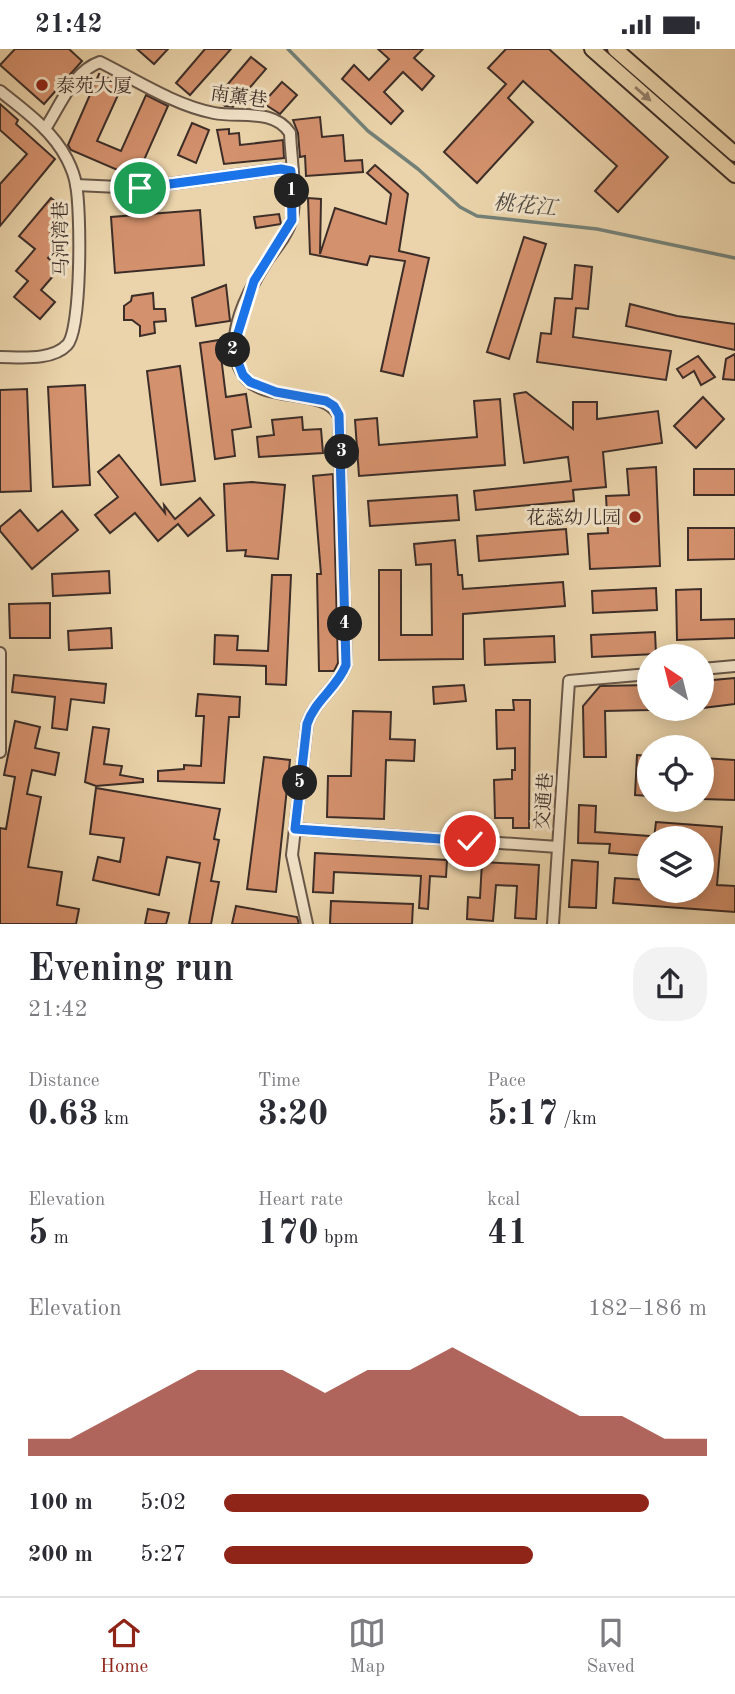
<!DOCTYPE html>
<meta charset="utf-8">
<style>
:root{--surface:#fff;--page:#f2f2f3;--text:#2b2b33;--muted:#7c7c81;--line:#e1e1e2;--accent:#8f2418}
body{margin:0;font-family:"Old Standard TT","Noto Serif SC",serif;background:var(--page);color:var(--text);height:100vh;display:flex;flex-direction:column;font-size:26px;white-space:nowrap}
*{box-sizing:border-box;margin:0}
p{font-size:23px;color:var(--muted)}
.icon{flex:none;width:38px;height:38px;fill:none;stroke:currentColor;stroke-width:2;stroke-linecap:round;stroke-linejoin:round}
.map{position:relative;height:875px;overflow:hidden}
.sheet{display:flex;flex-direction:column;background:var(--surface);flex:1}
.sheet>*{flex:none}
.needle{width:46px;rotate:325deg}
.buttons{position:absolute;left:637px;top:595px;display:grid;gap:14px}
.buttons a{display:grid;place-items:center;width:77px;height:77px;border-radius:50%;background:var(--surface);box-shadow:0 4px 18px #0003;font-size:35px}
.pin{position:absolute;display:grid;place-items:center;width:60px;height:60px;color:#fff;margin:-30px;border:4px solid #fff;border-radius:50%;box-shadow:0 2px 7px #0007}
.km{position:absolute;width:35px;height:35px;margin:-18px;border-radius:50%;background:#222;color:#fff;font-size:19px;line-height:35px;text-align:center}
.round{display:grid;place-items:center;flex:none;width:74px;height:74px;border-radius:28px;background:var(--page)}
.head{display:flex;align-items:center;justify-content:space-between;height:119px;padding:0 28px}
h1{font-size:38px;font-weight:800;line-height:52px}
.stats{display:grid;grid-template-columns:repeat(3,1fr);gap:10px;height:119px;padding:7px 28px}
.stats div{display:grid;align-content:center}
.stats b{font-size:35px;font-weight:800}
.stats small{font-size:19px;font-weight:400}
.stats p{font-size:19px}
.chart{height:196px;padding:14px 28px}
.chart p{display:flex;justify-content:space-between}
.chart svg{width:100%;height:126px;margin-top:7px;fill:var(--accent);opacity:.7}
ul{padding:0 28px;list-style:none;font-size:23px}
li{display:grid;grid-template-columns:112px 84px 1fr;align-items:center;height:52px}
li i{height:18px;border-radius:9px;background:var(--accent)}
.status{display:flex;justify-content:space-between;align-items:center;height:49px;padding:0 35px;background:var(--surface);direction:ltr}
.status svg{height:19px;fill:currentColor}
.tab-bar{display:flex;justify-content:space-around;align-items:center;height:98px;border-top:2px solid var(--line);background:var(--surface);font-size:19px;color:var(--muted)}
.tab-bar a{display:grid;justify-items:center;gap:4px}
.tab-bar .current{color:var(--accent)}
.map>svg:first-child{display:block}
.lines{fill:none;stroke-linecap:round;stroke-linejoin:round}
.stream{stroke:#738078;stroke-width:3.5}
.building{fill:#d4916d;stroke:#3c2d28;stroke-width:2}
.minor-casing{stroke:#685749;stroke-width:14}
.major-casing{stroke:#3c2d28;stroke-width:18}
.minor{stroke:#f2e3c8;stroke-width:10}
.major{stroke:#ebd4ab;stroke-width:14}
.oneway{fill:#94806a}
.route-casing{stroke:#fff;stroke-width:14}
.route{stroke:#1a73e8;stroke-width:9}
.poi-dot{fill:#8f2418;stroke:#f2e3c8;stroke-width:2.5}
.labels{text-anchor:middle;stroke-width:6;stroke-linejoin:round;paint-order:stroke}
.poi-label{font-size:19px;fill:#3c2d28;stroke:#f2e3c8;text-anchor:start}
.street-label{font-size:19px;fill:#3c2d28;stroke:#f2e3c8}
.water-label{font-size:21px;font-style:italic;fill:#4e4943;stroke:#f2e3c8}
</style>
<div class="status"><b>21:42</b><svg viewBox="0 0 49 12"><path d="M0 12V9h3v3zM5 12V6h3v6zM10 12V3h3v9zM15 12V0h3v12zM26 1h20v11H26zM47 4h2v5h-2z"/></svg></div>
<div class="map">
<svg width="735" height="875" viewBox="0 0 735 875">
<rect width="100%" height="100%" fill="#ebd4ab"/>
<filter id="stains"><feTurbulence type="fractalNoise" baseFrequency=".00286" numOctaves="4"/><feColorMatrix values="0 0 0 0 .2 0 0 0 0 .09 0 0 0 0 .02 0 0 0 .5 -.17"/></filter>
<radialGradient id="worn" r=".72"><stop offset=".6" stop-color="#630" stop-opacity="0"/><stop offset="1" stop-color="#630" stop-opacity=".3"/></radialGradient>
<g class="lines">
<path class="stream" d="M288 0 368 82 418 120 460 158 477 167 597 180 735 209"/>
</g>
<g class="building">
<path d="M15 0H69L82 12 44 55 0 16Z"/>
<path d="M137 0H168L154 15Z"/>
<path d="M205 0H231L190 46 176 34Z"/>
<path d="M378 0H423L414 9 434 27 422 41 403 23 384 43 403 62 391 75 342 30 354 16 369 31 389 10Z"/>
<path d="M506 0H549L668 108 618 163 595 142 617 117 523 32 508 49 533 73 477 134 444 103 506 35 488 19Z"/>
<path d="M251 8 266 20 233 58 225 57 216 49Z"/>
<path d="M99 25 123 35 97 92 121 102 146 46 168 57 136 129 71 101 68 96Z"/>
<path d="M282 33 297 46 280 65 263 54Z"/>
<path d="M0 55 18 71 16 75 55 110 0 177V135L27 105 0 81Z"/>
<path d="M320 68 322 88 343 86 345 112 362 111 363 123 306 127 305 107 300 108 298 84 293 71Z"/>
<path d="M192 74 209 81 196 114 178 106Z"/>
<path d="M229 80V85L239 84 240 96 283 91 284 109 224 115 217 81Z"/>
<path d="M375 116 408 145 399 202 429 209 403 327 381 322 405 212 370 207 367 216 310 205 308 149 321 150 320 205 335 159 386 175 391 145 367 124Z"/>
<path d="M51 149 67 162 50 183 62 193 48 209 60 219 41 241 55 253 40 270 14 248 28 232 16 222 35 200 19 187Z"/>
<path d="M200 161 204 216 115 224 111 168Z"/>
<path d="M279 165 281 175 256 179 254 168Z"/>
<path d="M524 188 546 195 509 310 487 303Z"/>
<path d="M575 216 592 218 588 260 576 259 573 288 671 302 666 331 537 313 541 284 551 285 555 249 572 250Z"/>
<path d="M226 236 230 272 196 277 192 249Z"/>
<path d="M153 244 154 260H165L166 272 154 273 155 284 140 287V277L132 271H124V257L131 252 132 247Z"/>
<path d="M630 255 677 267 735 275V301L626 277Z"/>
<path d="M219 291 226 348 246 345 251 378 232 381 235 407 215 410 200 294Z"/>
<path d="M735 305V331L723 330 726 310Z"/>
<path d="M698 307 715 328 701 336 694 322 683 329 677 320Z"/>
<path d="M180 317 195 432 161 436 147 322Z"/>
<path d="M85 336 90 436 53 438 48 338Z"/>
<path d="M27 340 31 442 0 443V341Z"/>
<path d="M526 343 573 380V353H597V370L658 362 662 394 603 403 606 438 573 441 574 452 476 461 474 442 571 432 568 408 524 414 514 345Z"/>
<path d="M703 348 724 370 696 399 674 377Z"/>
<path d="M500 350 505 416 359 427 355 371 377 369 379 396 477 388 474 352Z"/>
<path d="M302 368 303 381 321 380 323 404 259 408 257 388 274 386 272 371Z"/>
<path d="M119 406 165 464 164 456 175 470 200 449 214 466 188 487 178 475 158 492 135 464 110 484 95 466 118 448 98 423Z"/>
<path d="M656 418 660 517 590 520 588 485 608 484 606 447 629 446 627 420Z"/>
<rect x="694" y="420" width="41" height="26"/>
<path d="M333 425 338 614 334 622H319L317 525H321L313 427Z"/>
<path d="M252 433 285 436 278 510 245 507 246 501 227 502 224 435Z"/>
<path d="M457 446 459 471 370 477 368 452Z"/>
<path d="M20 461 38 482 62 462 78 481 32 520 0 482V478Z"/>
<path d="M688 479H735V510L688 511Z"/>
<path d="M566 480 568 505 479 512 477 487Z"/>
<path d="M455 491 458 526H462L463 540 563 533 565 557 463 565V610L379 611V521H401V586H432L431 515 416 516 414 495Z"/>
<path d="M109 522 110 544 53 547 52 525Z"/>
<path d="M272 526H291L286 636 266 635V617L214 615 215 586 238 587 237 601 268 602Z"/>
<path d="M656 539 657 561 593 564 592 542Z"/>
<path d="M701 540V571L735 570V589L677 591 676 541Z"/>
<path d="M50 554V589H10L9 555Z"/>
<path d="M111 579 112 599 69 601 68 582Z"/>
<path d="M655 583 656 605 592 608 591 586Z"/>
<path d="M554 587 555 613 485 616 484 590Z"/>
<path d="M14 626 106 635 104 654 71 650 67 681 52 679 55 648 12 643Z"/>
<path d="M735 629V655L702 659V632Z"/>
<path d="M464 636 466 652 434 655 433 638Z"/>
<path d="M649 636V661L605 662 606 708H584L583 657 600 637Z"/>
<path d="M198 645 240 648 239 668H229L224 734 158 732V722L184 720V716L201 717 204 667H196Z"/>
<path d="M513 651H530L529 779H513V769H495L494 731 512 730V721H515V699L497 700 496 661H514Z"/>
<path d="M353 662 391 663 390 690 415 691 414 712 386 711 384 770 327 768 328 727H351Z"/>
<path d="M15 672 40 678 35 699 59 704 55 726 32 721 27 745 41 748 28 818 62 823 57 856 79 860 76 875H0V779L6 780 15 728 4 726Z"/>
<path d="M93 678 109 680 104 715 122 717 120 726 143 730V733L96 737 85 733Z"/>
<path d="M637 706 649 707V747L635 746Z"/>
<path d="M264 708 290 711 276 843 247 840Z"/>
<path d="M702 709 735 711V751L702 750Z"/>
<path d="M96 739 220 760 214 790 219 791 211 832 219 833 211 875H189L200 814 167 808 159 846 93 831 98 808 120 813 124 789 90 785Z"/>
<path d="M579 756 596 757 595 783 649 787V807L609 804 610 795 578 794Z"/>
<path d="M656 773 722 778 717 836 735 837V863L613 854 615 829 649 831V842H702V789H654Z"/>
<path d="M315 804 447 811 446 828 430 827 428 860 419 859 421 827 334 823 333 844 313 843Z"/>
<path d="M572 811 598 813 596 859 569 858Z"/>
<path d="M482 813 539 816 536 870 515 869 517 837 496 836 493 872 467 870 468 848 480 849Z"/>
<path d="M331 852 413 855 412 875H330Z"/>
<path d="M236 857 297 868 299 875H232Z"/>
<path d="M148 860 169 864 166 875H145Z"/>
</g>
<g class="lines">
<g class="minor-casing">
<g id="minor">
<path d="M0 42C25 62 52 81 67 110 71 118 75 128 76 136 81 159 82 281 67 296 52 312 20 308 0 308"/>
<path d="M45 80C60 57 73 22 100 13 136 31 174 56 214 64 239 69 274 59 290 84 291 110 297 143 292 169 289 183 277 198 268 210 249 240 221 289 242 324 260 356 325 337 339 367L346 616C337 639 315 651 307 675L292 806 307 875"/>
<path d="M76 136 140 139 281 120 291 122"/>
<path d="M0 604V703"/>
<path d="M702 620 735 617"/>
<path d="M295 780 558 798"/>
<path d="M553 875 569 632 649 625"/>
</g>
</g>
<g class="major-casing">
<g id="major">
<path d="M592 0 735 126"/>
<path d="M615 0 735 105"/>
</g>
</g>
<use href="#minor" class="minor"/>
<use href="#major" class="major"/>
</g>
<defs><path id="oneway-solid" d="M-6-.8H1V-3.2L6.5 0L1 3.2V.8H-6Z" transform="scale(1.75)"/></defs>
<use class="oneway" href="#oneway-solid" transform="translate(643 45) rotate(41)"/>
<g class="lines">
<g class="route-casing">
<path id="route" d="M140 139 281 120 291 122 292 171 254 232 233 300 243 326 250 333 276 343 326 352 334 357 339 366 346 616C337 639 315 651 307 675L295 780 470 792"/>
</g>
<use href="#route" class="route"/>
</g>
<g class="poi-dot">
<circle cx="42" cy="36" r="7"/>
<circle cx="635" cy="468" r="7"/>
</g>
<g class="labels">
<g class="poi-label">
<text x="56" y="43">泰苑大厦</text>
<text x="621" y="475" text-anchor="end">花蕊幼儿园</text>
</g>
<g class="street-label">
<text transform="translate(239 47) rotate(8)" y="7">南薰巷</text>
<text transform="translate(60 190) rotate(-91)" y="7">马河湾巷</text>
<text transform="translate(543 752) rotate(-86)" y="7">交通巷</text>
</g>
<g class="water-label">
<text transform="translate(525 156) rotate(6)" y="7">桃花江</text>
</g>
</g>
<rect width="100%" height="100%" filter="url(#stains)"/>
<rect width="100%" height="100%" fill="url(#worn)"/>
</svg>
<div class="buttons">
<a><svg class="needle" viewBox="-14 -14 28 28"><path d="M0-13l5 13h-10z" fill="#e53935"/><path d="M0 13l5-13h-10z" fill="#7c7c81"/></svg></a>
<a><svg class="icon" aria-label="locate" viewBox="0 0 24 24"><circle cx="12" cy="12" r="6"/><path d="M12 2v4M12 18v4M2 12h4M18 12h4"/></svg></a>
<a><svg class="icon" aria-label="layers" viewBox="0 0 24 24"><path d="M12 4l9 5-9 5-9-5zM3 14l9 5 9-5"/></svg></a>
</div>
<div class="pin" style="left:140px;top:139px;background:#1e9e55"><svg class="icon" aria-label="arrive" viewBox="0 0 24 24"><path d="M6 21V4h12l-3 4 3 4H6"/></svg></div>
<div class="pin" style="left:470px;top:792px;background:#d93025"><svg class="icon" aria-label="check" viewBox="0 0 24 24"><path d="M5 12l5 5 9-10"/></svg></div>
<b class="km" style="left:292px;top:142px">1</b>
<b class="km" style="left:233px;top:301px">2</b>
<b class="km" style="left:342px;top:403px">3</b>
<b class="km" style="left:345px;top:575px">4</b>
<b class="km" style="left:300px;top:734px">5</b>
</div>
<section class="sheet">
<div class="head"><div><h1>Evening run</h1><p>21:42</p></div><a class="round"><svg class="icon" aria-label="share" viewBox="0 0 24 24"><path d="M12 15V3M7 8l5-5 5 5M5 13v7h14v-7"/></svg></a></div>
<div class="stats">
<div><p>Distance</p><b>0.63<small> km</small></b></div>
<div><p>Time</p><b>3:20</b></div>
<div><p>Pace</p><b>5:17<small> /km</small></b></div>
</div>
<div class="stats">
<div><p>Elevation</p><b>5<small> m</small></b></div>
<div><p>Heart rate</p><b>170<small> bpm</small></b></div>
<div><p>kcal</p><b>41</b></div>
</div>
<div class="chart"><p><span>Elevation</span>182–186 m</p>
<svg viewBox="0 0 160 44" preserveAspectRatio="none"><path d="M0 44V38L10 38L20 30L30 22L40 14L50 14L60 14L70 22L80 14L90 14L100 6L110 14L120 22L130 30L140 30L150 38L160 38V44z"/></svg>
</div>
<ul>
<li><b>100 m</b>5:02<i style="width:88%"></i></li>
<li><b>200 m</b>5:27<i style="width:64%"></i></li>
</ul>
</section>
<nav class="tab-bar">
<a class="current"><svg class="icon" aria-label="home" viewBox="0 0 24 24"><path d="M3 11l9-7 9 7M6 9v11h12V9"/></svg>Home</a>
<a><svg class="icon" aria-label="map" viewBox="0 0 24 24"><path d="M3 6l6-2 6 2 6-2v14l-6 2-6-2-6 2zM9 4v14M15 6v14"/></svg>Map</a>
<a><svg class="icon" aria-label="saved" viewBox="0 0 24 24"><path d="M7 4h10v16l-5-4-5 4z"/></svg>Saved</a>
</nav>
